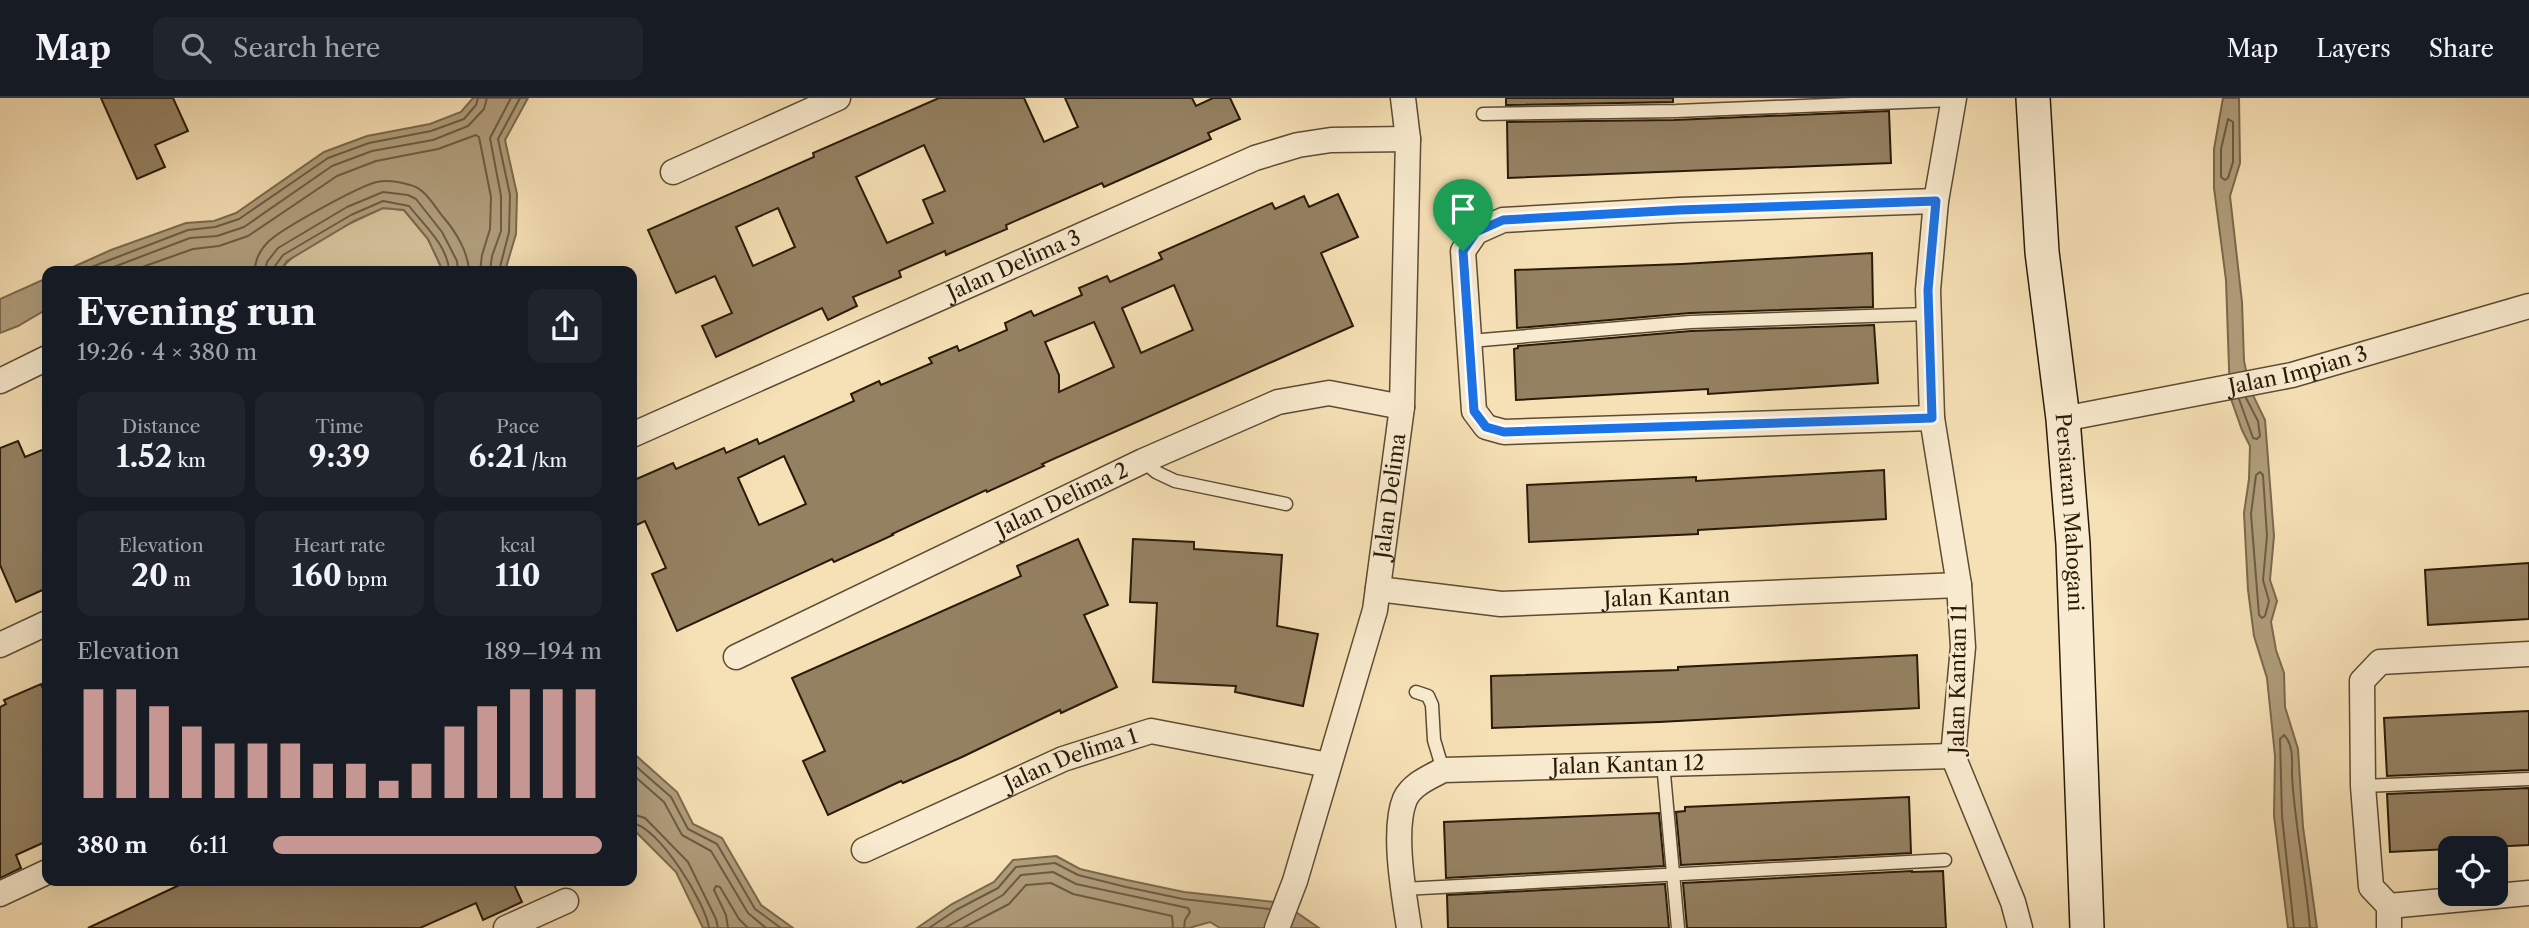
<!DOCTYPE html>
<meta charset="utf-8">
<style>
:root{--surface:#171b24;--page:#20242c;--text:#f1f3f6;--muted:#9ea1a6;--line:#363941;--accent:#c59692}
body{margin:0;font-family:"Libre Caslon Text",serif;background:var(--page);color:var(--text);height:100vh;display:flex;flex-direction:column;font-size:26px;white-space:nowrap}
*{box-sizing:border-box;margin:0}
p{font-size:23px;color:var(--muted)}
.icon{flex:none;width:38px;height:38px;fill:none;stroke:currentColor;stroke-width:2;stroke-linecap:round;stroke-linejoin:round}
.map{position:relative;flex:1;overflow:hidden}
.details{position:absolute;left:42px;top:168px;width:595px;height:620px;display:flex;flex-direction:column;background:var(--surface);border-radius:14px;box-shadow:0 7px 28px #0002}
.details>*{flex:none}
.fabs{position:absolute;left:2438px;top:738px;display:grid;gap:14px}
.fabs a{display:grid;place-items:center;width:70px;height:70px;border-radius:14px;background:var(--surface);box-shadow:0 7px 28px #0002;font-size:35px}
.pin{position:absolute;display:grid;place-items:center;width:60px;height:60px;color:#fff;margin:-72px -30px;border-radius:50% 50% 50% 0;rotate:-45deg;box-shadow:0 0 7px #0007}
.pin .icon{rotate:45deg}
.round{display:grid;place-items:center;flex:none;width:74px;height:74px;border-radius:14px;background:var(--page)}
.overview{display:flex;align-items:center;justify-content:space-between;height:119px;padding:0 35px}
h1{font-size:38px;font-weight:700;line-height:52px}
.metrics{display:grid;grid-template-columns:repeat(3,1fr);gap:10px;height:119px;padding:7px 35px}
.metrics div{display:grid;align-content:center;border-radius:14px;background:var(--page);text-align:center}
.metrics b{font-size:30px;font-weight:700}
.metrics small{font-size:19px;font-weight:400}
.metrics p{font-size:19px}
.chart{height:196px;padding:14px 35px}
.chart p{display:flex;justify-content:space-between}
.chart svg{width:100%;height:126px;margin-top:7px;stroke:var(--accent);stroke-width:6}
ul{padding:0 35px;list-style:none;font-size:23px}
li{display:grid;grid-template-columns:112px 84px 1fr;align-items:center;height:52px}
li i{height:18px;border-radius:9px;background:var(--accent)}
header{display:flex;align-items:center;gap:42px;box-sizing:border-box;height:98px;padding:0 35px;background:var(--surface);border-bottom:2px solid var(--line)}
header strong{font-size:33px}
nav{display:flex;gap:38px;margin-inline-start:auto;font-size:24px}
.search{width:490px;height:63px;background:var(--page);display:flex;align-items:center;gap:18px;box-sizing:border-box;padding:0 24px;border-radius:14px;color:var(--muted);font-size:26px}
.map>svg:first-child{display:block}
.green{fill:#d3bf98;stroke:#7e6d50;stroke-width:2}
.water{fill:#b09d7b;stroke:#7a694d;stroke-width:2}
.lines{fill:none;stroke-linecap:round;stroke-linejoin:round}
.shore{stroke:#6c5c42;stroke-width:2}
.building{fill:#948162;stroke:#291b09;stroke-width:2;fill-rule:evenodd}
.service-casing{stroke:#5c4c34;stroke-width:15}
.minor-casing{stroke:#5c4c34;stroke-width:27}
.secondary-casing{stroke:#291b09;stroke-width:36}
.service{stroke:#f9ebcf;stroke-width:12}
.minor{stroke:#f9ebcf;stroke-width:24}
.secondary{stroke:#f9ebcf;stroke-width:33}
.route-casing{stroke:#fff;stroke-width:14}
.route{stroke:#1a73e8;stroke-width:9}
.labels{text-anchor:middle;stroke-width:5;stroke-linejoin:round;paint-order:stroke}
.street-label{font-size:21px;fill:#291b09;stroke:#f9ebcf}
</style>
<header>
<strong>Map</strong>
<div class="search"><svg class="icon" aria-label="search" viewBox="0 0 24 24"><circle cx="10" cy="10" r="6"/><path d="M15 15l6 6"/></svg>Search here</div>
<nav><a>Map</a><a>Layers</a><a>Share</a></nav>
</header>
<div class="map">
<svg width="2529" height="830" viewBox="0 0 2529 830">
<rect width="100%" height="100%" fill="#f6e0b5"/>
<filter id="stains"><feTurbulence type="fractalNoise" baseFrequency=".00286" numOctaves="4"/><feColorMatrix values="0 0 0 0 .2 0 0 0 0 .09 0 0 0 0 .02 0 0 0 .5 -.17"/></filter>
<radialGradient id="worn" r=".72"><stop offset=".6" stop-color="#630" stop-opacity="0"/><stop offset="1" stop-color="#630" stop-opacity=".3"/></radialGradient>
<path class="green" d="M383 110 404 112 428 141 443 173H280C294 150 357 122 383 110Z"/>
<g class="water">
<path d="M473 0H528L505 42 517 96 516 136 505 173H443L428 141 404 112 383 110 354 123 287 163 280 173H64L111 152 186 125 214 123 236 115 324 54 367 38 430 26 461 14Z"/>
<path d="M2223 0H2239L2240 65 2230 98 2242 204 2244 263 2250 291 2265 322 2274 438 2270 482 2277 503 2271 524 2276 552 2284 575 2285 609 2298 651 2303 729 2317 830H2288L2274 718 2275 658 2267 580 2254 538 2248 492 2244 415 2249 381 2250 348 2242 332 2230 298 2226 182 2214 90V51Z"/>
<path d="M47 180V211L18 228 0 235V201Z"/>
<path d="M632 654 677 694 693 726 722 740 761 807 793 830H703L676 774 632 730Z"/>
<path d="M1056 758 1080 771 1127 782 1184 794 1283 805 1319 830H1220L1210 824 1189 830H917L952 806 994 784 1013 762Z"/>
</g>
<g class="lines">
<g class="shore">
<path d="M2228 21 2233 24V64L2228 80 2225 82 2221 79V51Z"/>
<path d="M81 173 188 132 215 129 239 121 328 60 369 45 431 33 464 21 476 7 478 0"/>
<path d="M103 173 190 140 217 138 244 129 332 68 372 53 433 42 468 28 484 11 487 0"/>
<path d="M131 173 193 151 219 148 248 138 337 78 376 63 438 51 476 37 479 39 491 99 490 131 482 157 480 173"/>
<path d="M255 173C255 162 260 152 268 144 281 131 359 88 377 84 387 82 400 84 410 87 425 90 434 108 444 120 456 134 468 154 469 173"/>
<path d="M265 173 267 164 278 150 347 109 383 94 408 97 416 101 442 134 457 163 458 173"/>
<path d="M274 173 275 168 283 157 351 117 383 103 409 108C424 127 448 148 449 173"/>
<path d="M490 173 492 158 501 133V98L490 40 511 0"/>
<path d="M499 173 509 134 510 97 498 41 520 0"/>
<path d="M2239 301 2253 340 2257 341 2260 338 2258 323 2246 300"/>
<path d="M2260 374 2263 377 2267 438 2263 482 2269 503 2265 518 2262 520 2259 517 2251 416 2256 377Z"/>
<path d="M632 665 671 699 688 731 717 746 755 811 781 830"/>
<path d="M632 676 664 704 682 737 711 753 748 815 766 830"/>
<path d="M632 716 645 720 688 764 716 821 718 830"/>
<path d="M632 725C658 728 706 805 709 830"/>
<path d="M728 830 726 817 714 792 716 788 720 789 739 821 748 830"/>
<path d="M929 830 956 812 998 790 1016 769 1055 765 1078 777 1126 789 1183 801 1269 811"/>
<path d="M945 830 1003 797 1021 777 1053 774 1076 786 1188 810 1190 814 1185 822 1184 830"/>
<path d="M963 830 1009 806 1026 787 1051 785 1073 796 1172 818 1173 830"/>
<path d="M2294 830 2282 718 2280 641 2284 637C2294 647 2292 665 2292 678 2295 729 2306 779 2310 830"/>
</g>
</g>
<g class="building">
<path d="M101 0H173L188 33 155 47 165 69 137 81Z"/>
<path d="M939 0H1024L1044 44 1078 29 1065 0H1192L1196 8 1213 0H1230L1240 21 1208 35 1211 41 1160 64 1104 89 1102 85 1006 127 1007 131 946 157 945 153 899 173 901 179 853 199 857 208 828 222 822 210 716 259 702 228 732 215 715 178 676 195 648 132 814 59 813 55ZM924 47 945 93 923 102 933 125 887 145 856 79ZM778 110 795 149 753 168 736 129Z"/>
<path d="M1506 0H1673V4L1506 7Z"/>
<path d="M1889 13 1891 65 1508 80 1507 24 1674 22Z"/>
<path d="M1338 96 1358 139 1321 155 1353 228 1042 366 1044 368 987 394 986 392 892 436 893 437 834 464 832 461 677 533 652 476 666 470 645 423 632 429V383L673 365 676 371 724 350 726 355 757 341 759 346 854 303 851 296 879 283 881 287 932 265 929 260 957 248 959 253 1007 232 1005 225 1031 213 1034 218 1082 197 1079 190 1107 178 1110 184 1162 161 1159 155 1272 105 1275 111 1304 98 1309 109ZM1174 187 1193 232 1141 255 1122 210ZM1094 224 1114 269 1059 294V277L1045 244ZM784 358 806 406 759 427 738 380Z"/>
<path d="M1872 155 1873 209 1690 215 1517 230 1515 172 1682 166Z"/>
<path d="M1874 227 1878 285 1708 296V291L1516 302 1514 251 1518 250V248L1691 233Z"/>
<path d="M18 343 25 359 47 350V490L16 504 0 467V350Z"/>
<path d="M1884 372 1886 421 1698 432V436L1529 444 1527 387 1696 379V383Z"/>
<path d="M1078 441 1108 507 1084 517 1117 589 1061 615 1060 612 962 659 903 685 901 683 828 717 803 663 825 653 792 580 1021 478 1017 468Z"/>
<path d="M1133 441 1194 444V451L1282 457 1277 528 1318 536 1303 608 1235 594 1236 588 1153 584 1157 505 1130 504Z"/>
<path d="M2529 465V521L2428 527 2425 472Z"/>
<path d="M1917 557 1919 610 1659 624 1492 630 1491 578 1678 572V569Z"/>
<path d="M41 586 47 600V743L16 757 21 770 0 780V609L6 606 4 602Z"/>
<path d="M2529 613V672L2387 678 2384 620Z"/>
<path d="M2529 690V747L2390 754 2387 696Z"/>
<path d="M1909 699 1911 755 1681 767 1676 714 1685 713V709Z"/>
<path d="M1659 715 1664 768 1446 780 1444 724Z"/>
<path d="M1912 773V774L1943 773 1946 830H1687L1683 785Z"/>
<path d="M190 782H512L522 804 483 822 476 805 420 830H88Z"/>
<path d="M1665 786 1669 830H1448L1447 797Z"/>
</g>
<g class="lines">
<g class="service-casing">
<g id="service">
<path d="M1483 16 1676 13 1953 2"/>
<path d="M1470 243 1690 224 1928 216"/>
<path d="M1143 363 1156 374 1175 383 1286 406"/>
<path d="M1416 594 1428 598 1432 607 1434 642 1443 672"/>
<path d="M1663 665 1678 830"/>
<path d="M2363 688 2529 681"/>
<path d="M1403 791 1945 762"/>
</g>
</g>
<g class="minor-casing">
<g id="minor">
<path d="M1954 0 1936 103 1928 192 1932 320 1959 487 1963 549 1953 658 2013 804 2020 830"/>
<path d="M673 74 838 0"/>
<path d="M0 283 47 260"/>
<path d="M1932 320 1504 334 1486 329 1474 313 1463 153 1476 134 1503 122 1679 112 1936 103"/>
<path id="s1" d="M2063 321 2292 277 2529 208"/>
<path id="s2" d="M632 337 1255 60 1298 47 1331 42 1408 41"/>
<path id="s3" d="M1378 491 1501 506 1959 487"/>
<path d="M0 547 47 525"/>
<path id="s4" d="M736 559 1143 363 1278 304 1329 295 1402 309"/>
<path id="s5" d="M864 752 1063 661 1151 633 1328 667"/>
<path d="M0 796 47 774"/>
<path d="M2389 808 2529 795"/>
<path d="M506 830 566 803"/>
<path id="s6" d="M1277 830 1295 783 1375 512 1402 309 1408 41 1403 0"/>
<path id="s7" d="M1409 830C1404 797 1392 732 1405 701 1412 686 1430 679 1443 672L1953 658"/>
<path d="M2389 830V808L2371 789 2363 688 2362 583 2380 564 2529 556"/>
</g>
</g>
<g class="secondary-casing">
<g id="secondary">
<path id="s8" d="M2033 0 2042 154 2063 321 2073 446 2087 830"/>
</g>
</g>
<use href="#service" class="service"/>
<use href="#minor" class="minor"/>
<use href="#secondary" class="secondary"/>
</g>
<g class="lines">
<g class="route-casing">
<path id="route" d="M1936 103 1928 192 1932 320 1504 334 1486 329 1474 313 1463 153 1476 134 1503 122 1679 112Z"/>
</g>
<use href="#route" class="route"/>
</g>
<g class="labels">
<g class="street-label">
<text dy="7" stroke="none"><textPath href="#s2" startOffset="418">Jalan Delima 3</textPath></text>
<text dy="7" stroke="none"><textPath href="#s1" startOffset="240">Jalan Impian 3</textPath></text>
<text dy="7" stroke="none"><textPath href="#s6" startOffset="448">Jalan Delima</textPath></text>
<text dy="7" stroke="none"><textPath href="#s4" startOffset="362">Jalan Delima 2</textPath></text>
<text dy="7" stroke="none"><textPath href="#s8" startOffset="416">Persiaran Mahogani</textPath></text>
<text dy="7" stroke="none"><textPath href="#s3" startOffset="290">Jalan Kantan</textPath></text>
<text transform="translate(1958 581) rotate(-89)" y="7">Jalan Kantan 11</text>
<text dy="7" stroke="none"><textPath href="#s5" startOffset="226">Jalan Delima 1</textPath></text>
<text dy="7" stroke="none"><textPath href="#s7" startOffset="364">Jalan Kantan 12</textPath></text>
</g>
</g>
<rect width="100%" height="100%" filter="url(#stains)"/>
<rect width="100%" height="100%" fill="url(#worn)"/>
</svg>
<div class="fabs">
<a><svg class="icon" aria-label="locate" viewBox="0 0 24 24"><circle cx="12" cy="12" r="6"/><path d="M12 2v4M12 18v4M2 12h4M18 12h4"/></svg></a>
</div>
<div class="pin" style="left:1463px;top:153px;background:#1e9e55"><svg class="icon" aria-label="arrive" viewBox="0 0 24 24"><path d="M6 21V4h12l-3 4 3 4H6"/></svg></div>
<section class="details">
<div class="overview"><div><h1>Evening run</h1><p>19:26 · 4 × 380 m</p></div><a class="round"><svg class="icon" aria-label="share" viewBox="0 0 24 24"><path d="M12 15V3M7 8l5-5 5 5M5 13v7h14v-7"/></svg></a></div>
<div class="metrics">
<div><p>Distance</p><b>1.52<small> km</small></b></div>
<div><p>Time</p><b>9:39</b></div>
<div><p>Pace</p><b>6:21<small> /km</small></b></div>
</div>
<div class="metrics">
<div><p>Elevation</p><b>20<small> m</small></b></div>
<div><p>Heart rate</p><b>160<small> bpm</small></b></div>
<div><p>kcal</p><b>110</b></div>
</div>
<div class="chart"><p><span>Elevation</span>189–194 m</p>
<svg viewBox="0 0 160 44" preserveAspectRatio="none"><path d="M5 44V6M15 44V6M25 44V12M35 44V19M45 44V25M55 44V25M65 44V25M75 44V32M85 44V32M95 44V38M105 44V32M115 44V19M125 44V12M135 44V6M145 44V6M155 44V6"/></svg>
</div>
<ul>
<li><b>380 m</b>6:11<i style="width:100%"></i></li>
</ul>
</section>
</div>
